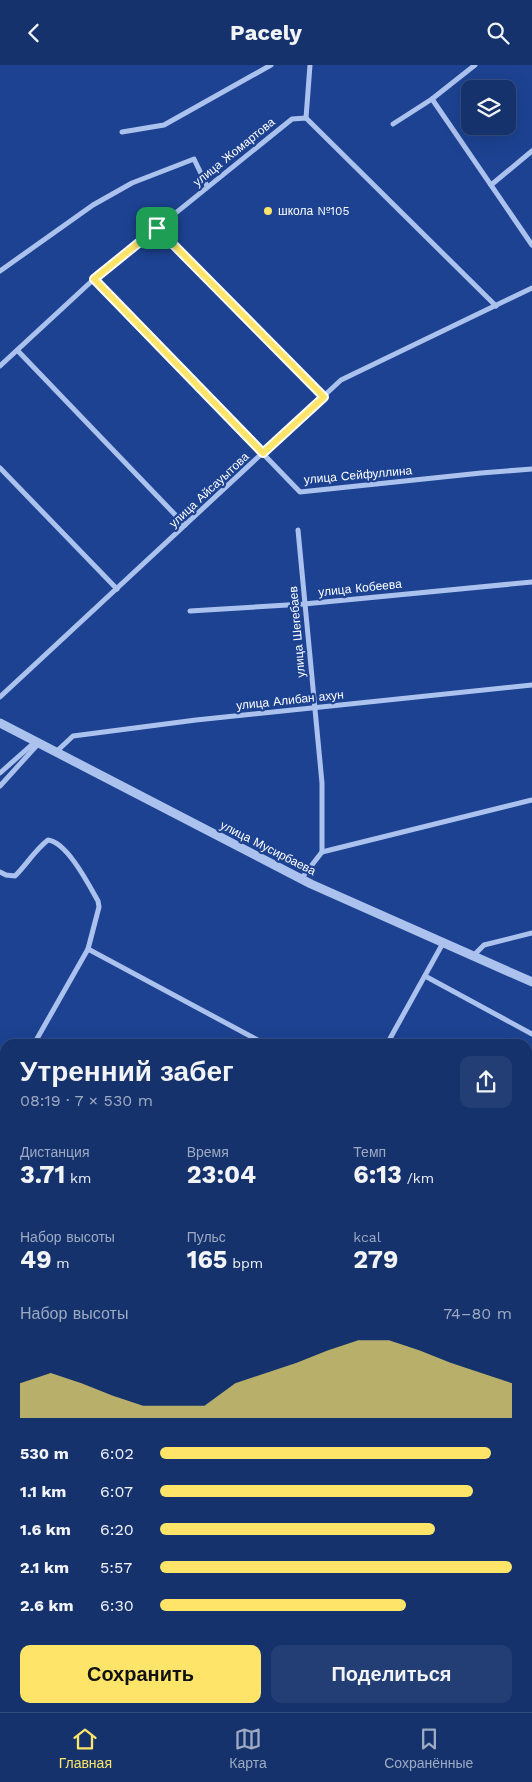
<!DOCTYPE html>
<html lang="ru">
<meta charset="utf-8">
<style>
:root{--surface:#15326d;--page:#223e75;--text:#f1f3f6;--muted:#9daac2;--line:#344d80;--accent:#fee56a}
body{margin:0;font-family:"Work Sans",sans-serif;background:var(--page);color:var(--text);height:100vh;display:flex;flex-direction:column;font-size:19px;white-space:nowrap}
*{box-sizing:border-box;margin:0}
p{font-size:16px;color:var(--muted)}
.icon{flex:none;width:28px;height:28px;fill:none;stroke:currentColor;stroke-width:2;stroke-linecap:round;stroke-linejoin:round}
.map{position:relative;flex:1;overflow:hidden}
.panel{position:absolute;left:0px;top:974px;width:532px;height:674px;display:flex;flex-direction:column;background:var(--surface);border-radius:15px 15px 0 0;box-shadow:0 5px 20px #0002,0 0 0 1px var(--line)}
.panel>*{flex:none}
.buttons{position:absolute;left:461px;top:15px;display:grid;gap:10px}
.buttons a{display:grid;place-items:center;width:55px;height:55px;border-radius:10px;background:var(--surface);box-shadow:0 5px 20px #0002,0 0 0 1px var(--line);font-size:25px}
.pin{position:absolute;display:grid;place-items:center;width:42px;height:42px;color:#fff;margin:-21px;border-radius:10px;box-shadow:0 2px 8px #0006}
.round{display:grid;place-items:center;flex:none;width:52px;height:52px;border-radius:10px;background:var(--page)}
.summary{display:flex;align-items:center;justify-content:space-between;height:85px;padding:0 20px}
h1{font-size:28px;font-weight:700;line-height:38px}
.figures{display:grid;grid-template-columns:repeat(3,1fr);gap:8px;height:85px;padding:5px 20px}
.figures div{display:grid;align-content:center}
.figures b{font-size:25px;font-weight:700}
.figures small{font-size:14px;font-weight:400}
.figures p{font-size:14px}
.chart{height:140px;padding:10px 20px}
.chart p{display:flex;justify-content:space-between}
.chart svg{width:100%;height:90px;margin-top:5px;fill:var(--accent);opacity:.7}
.cta{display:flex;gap:10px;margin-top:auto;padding:10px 20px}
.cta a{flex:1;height:58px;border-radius:10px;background:var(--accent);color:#111;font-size:20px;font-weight:700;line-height:58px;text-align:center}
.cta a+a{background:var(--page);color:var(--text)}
ul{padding:0 20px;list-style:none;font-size:16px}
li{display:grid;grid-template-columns:80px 60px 1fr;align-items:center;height:38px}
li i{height:12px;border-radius:6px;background:var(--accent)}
header{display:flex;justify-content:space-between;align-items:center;height:65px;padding:0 20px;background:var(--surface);font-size:22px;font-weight:700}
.tabs{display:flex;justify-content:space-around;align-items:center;height:70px;border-top:1px solid var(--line);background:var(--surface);font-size:14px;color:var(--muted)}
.tabs a{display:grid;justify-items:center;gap:2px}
.tabs .current{color:var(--accent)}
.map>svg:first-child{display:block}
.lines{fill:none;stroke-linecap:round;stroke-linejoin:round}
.stream{stroke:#a0bcf0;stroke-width:2.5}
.minor{stroke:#acc2ee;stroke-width:5}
.tertiary{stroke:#acc2ee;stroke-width:9}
.secondary{stroke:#d9e4fa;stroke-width:10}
.route-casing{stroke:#fff;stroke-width:10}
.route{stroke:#fee56a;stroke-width:6}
.poi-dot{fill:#fee56a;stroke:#1c4291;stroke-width:2}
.labels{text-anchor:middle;stroke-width:4.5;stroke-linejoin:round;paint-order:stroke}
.street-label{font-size:12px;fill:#fff;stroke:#1c4291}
.poi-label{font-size:12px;fill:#fff;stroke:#1c4291;text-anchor:start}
</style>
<header><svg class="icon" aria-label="back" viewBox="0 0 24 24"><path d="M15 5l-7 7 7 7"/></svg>Pacely<svg class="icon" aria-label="search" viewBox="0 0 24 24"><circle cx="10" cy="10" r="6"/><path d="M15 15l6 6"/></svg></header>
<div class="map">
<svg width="532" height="1647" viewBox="0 0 532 1647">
<rect width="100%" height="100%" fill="#1c4291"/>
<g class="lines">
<g class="stream">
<path d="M0 1364 5 1366"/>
<path d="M528 1626 532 1630"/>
</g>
<g class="minor">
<path d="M432 34 532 180"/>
<path d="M306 53 310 0"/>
<path d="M393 59 432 34 475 0"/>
<path d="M122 67 164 60 271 0"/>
<path d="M491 120 532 86"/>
<path d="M157 163 324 331"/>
<path d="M0 206 93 140 132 118 194 94 207 121"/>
<path d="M94 214 300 427 481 408 532 404"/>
<path d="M18 286 185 460"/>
<path d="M0 301 94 214 292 54 306 53 496 241"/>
<path d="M0 403 117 524"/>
<path d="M298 465 322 718V787"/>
<path d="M190 546 304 539 532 517"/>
<path d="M0 632 341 315 532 223"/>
<path d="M56 687 73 671 196 655 532 620"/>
<path d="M0 708 36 676"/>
<path d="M0 721 39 678"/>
<path d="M0 807 6 810 15 811C27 799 35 785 48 775 67 777 89 820 98 836L99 842 88 884 34 979"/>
<path d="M301 814 322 787 532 735"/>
<path d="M88 884 265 979"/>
<path d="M473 891 484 880 532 868"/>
<path d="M425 911 532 969"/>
<path d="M387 979 443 878"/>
<path d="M0 1058 5 1046"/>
<path d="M0 1079 5 1082"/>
<path d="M528 1121 532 1123"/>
<path d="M0 1223 5 1228"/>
<path d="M0 1459H5"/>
<path d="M528 1578H532"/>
<path d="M0 1579H5"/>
<path d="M57 1647V1642"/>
</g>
<path class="tertiary" d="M0 658 311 819 532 917"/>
<g class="secondary">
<path d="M528 1248 532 1247"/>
<path d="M0 1260H5"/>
</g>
</g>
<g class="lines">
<g class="route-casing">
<path id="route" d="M157 163 324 332 263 388 94 214Z"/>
</g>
<use href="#route" class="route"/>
</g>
<circle class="poi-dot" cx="268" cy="146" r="5"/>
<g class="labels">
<g class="street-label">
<text transform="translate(234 87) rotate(-39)" y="4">улица Жомартова</text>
<text transform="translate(358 410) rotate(-5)" y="4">улица Сейфуллина</text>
<text transform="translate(209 425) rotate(-43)" y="4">улица Айсауытова</text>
<text transform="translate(360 523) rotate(-6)" y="4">улица Кобеева</text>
<text transform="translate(297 567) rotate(-95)" y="4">улица Шегебаев</text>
<text transform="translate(290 635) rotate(-6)" y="4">улица Алибан ахун</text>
<text transform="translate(268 783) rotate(27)" y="4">улица Мусирбаева</text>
</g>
<g class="poi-label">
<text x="278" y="150">школа №105</text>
</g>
</g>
</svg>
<div class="buttons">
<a><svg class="icon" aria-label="layers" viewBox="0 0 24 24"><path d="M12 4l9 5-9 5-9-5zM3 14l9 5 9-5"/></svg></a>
</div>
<div class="pin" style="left:157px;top:163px;background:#1e9e55"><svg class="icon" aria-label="arrive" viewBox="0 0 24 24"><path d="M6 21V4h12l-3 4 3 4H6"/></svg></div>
<section class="panel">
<div class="summary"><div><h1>Утренний забег</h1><p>08:19 · 7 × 530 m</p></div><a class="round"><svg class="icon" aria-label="share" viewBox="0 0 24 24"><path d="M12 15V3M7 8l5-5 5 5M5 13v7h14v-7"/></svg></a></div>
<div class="figures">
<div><p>Дистанция</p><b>3.71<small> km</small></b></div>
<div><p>Время</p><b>23:04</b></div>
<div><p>Темп</p><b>6:13<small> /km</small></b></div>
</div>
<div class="figures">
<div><p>Набор высоты</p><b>49<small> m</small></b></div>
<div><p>Пульс</p><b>165<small> bpm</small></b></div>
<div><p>kcal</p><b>279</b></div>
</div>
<div class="chart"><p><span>Набор высоты</span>74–80 m</p>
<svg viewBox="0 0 160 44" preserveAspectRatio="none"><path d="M0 44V27L10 22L20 27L30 33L40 38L50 38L60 38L70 27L80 22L90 17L100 11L110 6L120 6L130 11L140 17L150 22L160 27V44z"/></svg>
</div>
<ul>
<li><b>530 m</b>6:02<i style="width:94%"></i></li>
<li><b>1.1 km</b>6:07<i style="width:89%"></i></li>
<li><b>1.6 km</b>6:20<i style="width:78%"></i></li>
<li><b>2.1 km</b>5:57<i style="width:100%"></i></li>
<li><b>2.6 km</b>6:30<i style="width:70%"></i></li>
</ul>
<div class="cta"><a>Сохранить</a><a>Поделиться</a></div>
</section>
</div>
<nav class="tabs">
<a class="current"><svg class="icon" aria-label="home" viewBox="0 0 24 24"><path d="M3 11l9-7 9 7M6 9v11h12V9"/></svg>Главная</a>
<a><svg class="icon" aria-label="map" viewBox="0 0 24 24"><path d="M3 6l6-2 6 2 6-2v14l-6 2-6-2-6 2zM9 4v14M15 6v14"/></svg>Карта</a>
<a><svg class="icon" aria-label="saved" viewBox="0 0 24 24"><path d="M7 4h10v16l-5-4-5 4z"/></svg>Сохранённые</a>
</nav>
